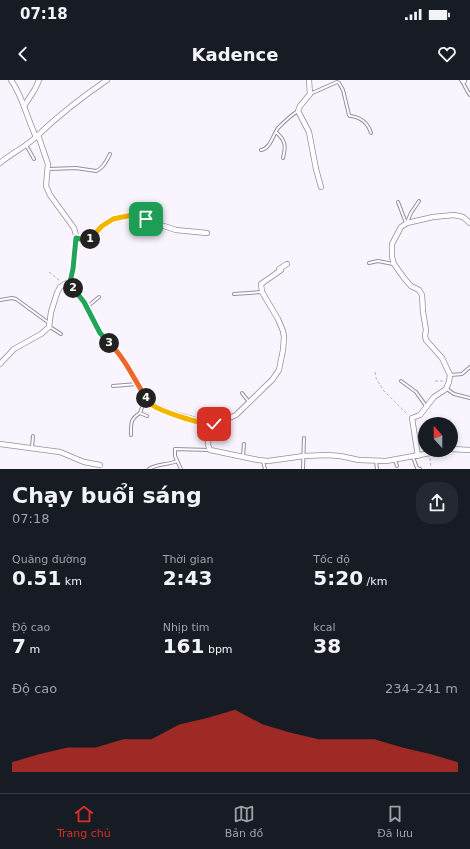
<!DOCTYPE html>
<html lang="vi">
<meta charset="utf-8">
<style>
:root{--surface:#171b24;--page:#242831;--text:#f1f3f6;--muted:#9ea1a6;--line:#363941;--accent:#d93025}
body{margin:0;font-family:"DejaVu Sans",sans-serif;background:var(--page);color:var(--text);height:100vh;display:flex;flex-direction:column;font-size:15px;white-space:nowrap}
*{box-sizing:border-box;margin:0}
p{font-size:13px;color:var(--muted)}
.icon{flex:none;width:22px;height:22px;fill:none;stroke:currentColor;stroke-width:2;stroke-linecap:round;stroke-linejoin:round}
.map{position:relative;height:389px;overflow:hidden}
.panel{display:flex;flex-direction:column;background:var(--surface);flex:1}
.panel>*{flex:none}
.needle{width:26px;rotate:339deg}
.fabs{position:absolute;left:418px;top:337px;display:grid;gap:8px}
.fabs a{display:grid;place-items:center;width:40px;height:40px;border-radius:50%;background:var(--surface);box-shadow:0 2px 6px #0003;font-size:20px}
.pin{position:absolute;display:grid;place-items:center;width:34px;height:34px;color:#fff;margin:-17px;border-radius:8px;box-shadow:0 2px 6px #0006}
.km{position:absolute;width:20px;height:20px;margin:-10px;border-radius:50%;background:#222;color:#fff;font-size:11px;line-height:20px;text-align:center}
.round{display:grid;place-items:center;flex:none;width:42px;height:42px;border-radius:16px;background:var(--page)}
.overview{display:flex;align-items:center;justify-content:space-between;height:68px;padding:0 12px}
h1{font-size:22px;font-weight:700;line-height:30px}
.figures{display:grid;grid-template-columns:repeat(3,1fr);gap:6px;height:68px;padding:4px 12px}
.figures div{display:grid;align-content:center}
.figures b{font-size:20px;font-weight:700}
.figures small{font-size:11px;font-weight:400}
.figures p{font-size:11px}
.chart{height:112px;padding:8px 12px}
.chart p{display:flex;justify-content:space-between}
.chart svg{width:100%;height:72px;margin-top:4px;fill:var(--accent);opacity:.7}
.status{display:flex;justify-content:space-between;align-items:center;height:28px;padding:0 20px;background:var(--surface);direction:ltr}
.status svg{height:11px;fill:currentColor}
header{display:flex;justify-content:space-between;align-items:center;height:52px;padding:0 12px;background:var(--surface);font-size:18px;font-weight:700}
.dock{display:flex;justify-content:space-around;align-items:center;height:56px;border-top:1px solid var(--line);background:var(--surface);font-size:11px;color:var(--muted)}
.dock a{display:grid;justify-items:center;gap:2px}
.dock .active{color:var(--accent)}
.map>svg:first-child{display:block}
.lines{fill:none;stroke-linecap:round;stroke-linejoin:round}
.lane-casing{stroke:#998da1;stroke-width:4}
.street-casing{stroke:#998da1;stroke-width:6}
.path{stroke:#b7b2bb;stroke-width:1;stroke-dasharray:3 2;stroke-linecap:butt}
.lane{stroke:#fff;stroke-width:2}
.street{stroke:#fff;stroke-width:4.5}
.split-1-casing{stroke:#fff;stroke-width:8}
.split-2-casing{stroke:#fff;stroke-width:8}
.split-3-casing{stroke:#fff;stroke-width:8}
.split-4-casing{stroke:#fff;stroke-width:8}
.split-5-casing{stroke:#fff;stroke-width:8}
.split-1{stroke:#f5b400;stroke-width:5}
.split-2{stroke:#22a559;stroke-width:5}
.split-3{stroke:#22a559;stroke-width:5}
.split-4{stroke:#f0652b;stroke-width:5}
.split-5{stroke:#f5b400;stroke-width:5}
</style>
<div class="status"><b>07:18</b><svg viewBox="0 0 49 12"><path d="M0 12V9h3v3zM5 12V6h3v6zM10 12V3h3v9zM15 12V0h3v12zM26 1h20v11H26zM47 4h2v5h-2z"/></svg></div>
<header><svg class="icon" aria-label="back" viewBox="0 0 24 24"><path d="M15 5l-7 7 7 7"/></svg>Kadence<svg class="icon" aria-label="heart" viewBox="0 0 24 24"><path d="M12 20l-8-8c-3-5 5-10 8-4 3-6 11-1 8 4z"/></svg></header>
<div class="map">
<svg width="470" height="389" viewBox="0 0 470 389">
<rect width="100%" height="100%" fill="#f9f4fd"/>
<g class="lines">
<g class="lane-casing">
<g id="lane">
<path d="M461 0C465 5 466 10 470 15"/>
<path d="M310 14 337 2 339 3 343 10 349 35 350 36C360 37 368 43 371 53"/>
<path d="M276 52C286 61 286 66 283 78"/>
<path d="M26 65 34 79"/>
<path d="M261 70C270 69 273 55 278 48 284 42 291 35 298 31"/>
<path d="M49 89 76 88 96 91C103 89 107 80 110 74"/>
<path d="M398 122 406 143"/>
<path d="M131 137 133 148"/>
<path d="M407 142 411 133 419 121"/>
<path d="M369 183 378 181 393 184"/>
<path d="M234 214 262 212"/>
<path d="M0 220 12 218 16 219 49 243"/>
<path d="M87 227 99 217"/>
<path d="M50 247 61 254"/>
<path d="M451 295 462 294 470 287"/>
<path d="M401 301 416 312 426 326"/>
<path d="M113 306 137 304"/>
<path d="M447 309 454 314 470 318"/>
<path d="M242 313 249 322"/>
<path d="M140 333 147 336"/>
<path d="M131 355C131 344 130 339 140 333L145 319"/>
<path d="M32 367 33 356"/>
<path d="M243 376 244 364"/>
<path d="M413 377 417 388 420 389"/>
<path d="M395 380 397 386"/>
<path d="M263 381 265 389"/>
<path d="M376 381 377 389"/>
<path d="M149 389C156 384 168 385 177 381"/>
<path d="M181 389 175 376V369L209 370"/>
<path d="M303 389 304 358"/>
</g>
</g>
<g class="street-casing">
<g id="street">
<path d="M11 0C23 17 27 38 36 57"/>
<path d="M309 0 310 14 300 26 298 31 309 52 316 89 321 107"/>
<path d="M463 0 464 1"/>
<path d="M24 26 35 9 39 0"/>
<path d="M38 55 48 84 46 106 50 115 74 148 76 155 73 189 70 201 84 222 100 253 119 275 136 299 144 315 151 324 168 332 209 344 208 365 210 370 258 380 268 381 304 376 327 375 340 376 359 380 386 381 447 370"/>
<path d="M0 83C12 73 27 66 37 56 59 35 82 17 107 0"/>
<path d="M76 158 85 160 90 159 99 148 107 142 121 137 137 134 142 136 153 145 164 146 176 150 207 153"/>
<path d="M0 284 14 269 41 254 49 247 51 232 57 213 60 207 70 201"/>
<path d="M209 344 220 342 236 335 272 300 279 290 283 270 284 257 283 251 278 239 262 212 261 204 281 190 279 189 287 184"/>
<path d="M0 364 60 372 84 382 100 385"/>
<path d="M451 369 470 370"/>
<path d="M418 376 412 338 420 335 434 317 446 309 449 302 450 295 442 278 426 260 425 256 426 250 423 232 422 215 419 210 411 206 404 198 394 184 392 177V164L401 147 407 143 433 137 454 135 463 137 470 143"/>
</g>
</g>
<g class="path">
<path d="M49 192 60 201"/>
<path d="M113 261 116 259"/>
<path d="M375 292 376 298 383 310 408 335"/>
<path d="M435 301H445"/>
<path d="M430 378 431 388"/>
</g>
<use href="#lane" class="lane"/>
<use href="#street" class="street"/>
</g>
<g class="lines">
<g class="split-1-casing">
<path id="split-1" d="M90 159 102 146 113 139 137 134 146 139"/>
</g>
<g class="split-2-casing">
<path id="split-2" d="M73 208 70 202 73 189 76 158 85 160 90 159"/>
</g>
<g class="split-3-casing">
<path id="split-3" d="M73 208 84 222 100 253 109 263"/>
</g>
<g class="split-4-casing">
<path id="split-4" d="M109 263C125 278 134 299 146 318"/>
</g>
<g class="split-5-casing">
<path id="split-5" d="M146 318C148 321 149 323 152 325 163 332 202 345 214 344"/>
</g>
<use href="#split-1" class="split-1"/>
<use href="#split-2" class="split-2"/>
<use href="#split-3" class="split-3"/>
<use href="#split-4" class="split-4"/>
<use href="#split-5" class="split-5"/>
</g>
</svg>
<div class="fabs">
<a><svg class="needle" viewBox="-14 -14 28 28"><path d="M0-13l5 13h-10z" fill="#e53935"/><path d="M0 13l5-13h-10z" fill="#9ea1a6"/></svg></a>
</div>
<div class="pin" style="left:146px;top:139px;background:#1e9e55"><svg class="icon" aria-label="arrive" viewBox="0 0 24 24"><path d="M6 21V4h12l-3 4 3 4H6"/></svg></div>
<div class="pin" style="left:214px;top:344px;background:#d93025"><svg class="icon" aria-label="check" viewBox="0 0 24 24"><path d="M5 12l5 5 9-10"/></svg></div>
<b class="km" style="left:90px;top:159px">1</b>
<b class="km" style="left:73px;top:208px">2</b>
<b class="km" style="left:109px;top:263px">3</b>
<b class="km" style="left:146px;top:318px">4</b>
</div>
<section class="panel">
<div class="overview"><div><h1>Chạy buổi sáng</h1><p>07:18</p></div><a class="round"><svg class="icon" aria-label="share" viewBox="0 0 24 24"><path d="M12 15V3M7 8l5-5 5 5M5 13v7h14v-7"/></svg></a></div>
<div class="figures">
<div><p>Quãng đường</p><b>0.51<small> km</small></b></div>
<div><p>Thời gian</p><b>2:43</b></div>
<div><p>Tốc độ</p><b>5:20<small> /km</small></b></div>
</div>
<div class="figures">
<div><p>Độ cao</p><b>7<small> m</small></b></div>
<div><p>Nhịp tim</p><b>161<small> bpm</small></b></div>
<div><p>kcal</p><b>38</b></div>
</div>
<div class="chart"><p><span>Độ cao</span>234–241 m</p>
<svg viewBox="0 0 160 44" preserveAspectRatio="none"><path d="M0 44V38L10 33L20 29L30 29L40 24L50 24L60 15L70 11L80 6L90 15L100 20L110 24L120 24L130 24L140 29L150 33L160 38V44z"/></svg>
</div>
</section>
<nav class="dock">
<a class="active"><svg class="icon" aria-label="home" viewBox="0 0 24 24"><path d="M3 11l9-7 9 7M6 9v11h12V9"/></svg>Trang chủ</a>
<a><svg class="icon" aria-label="map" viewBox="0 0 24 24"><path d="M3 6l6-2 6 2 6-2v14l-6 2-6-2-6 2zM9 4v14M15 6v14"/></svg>Bản đồ</a>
<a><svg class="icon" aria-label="saved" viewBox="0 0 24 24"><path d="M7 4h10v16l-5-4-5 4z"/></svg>Đã lưu</a>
</nav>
